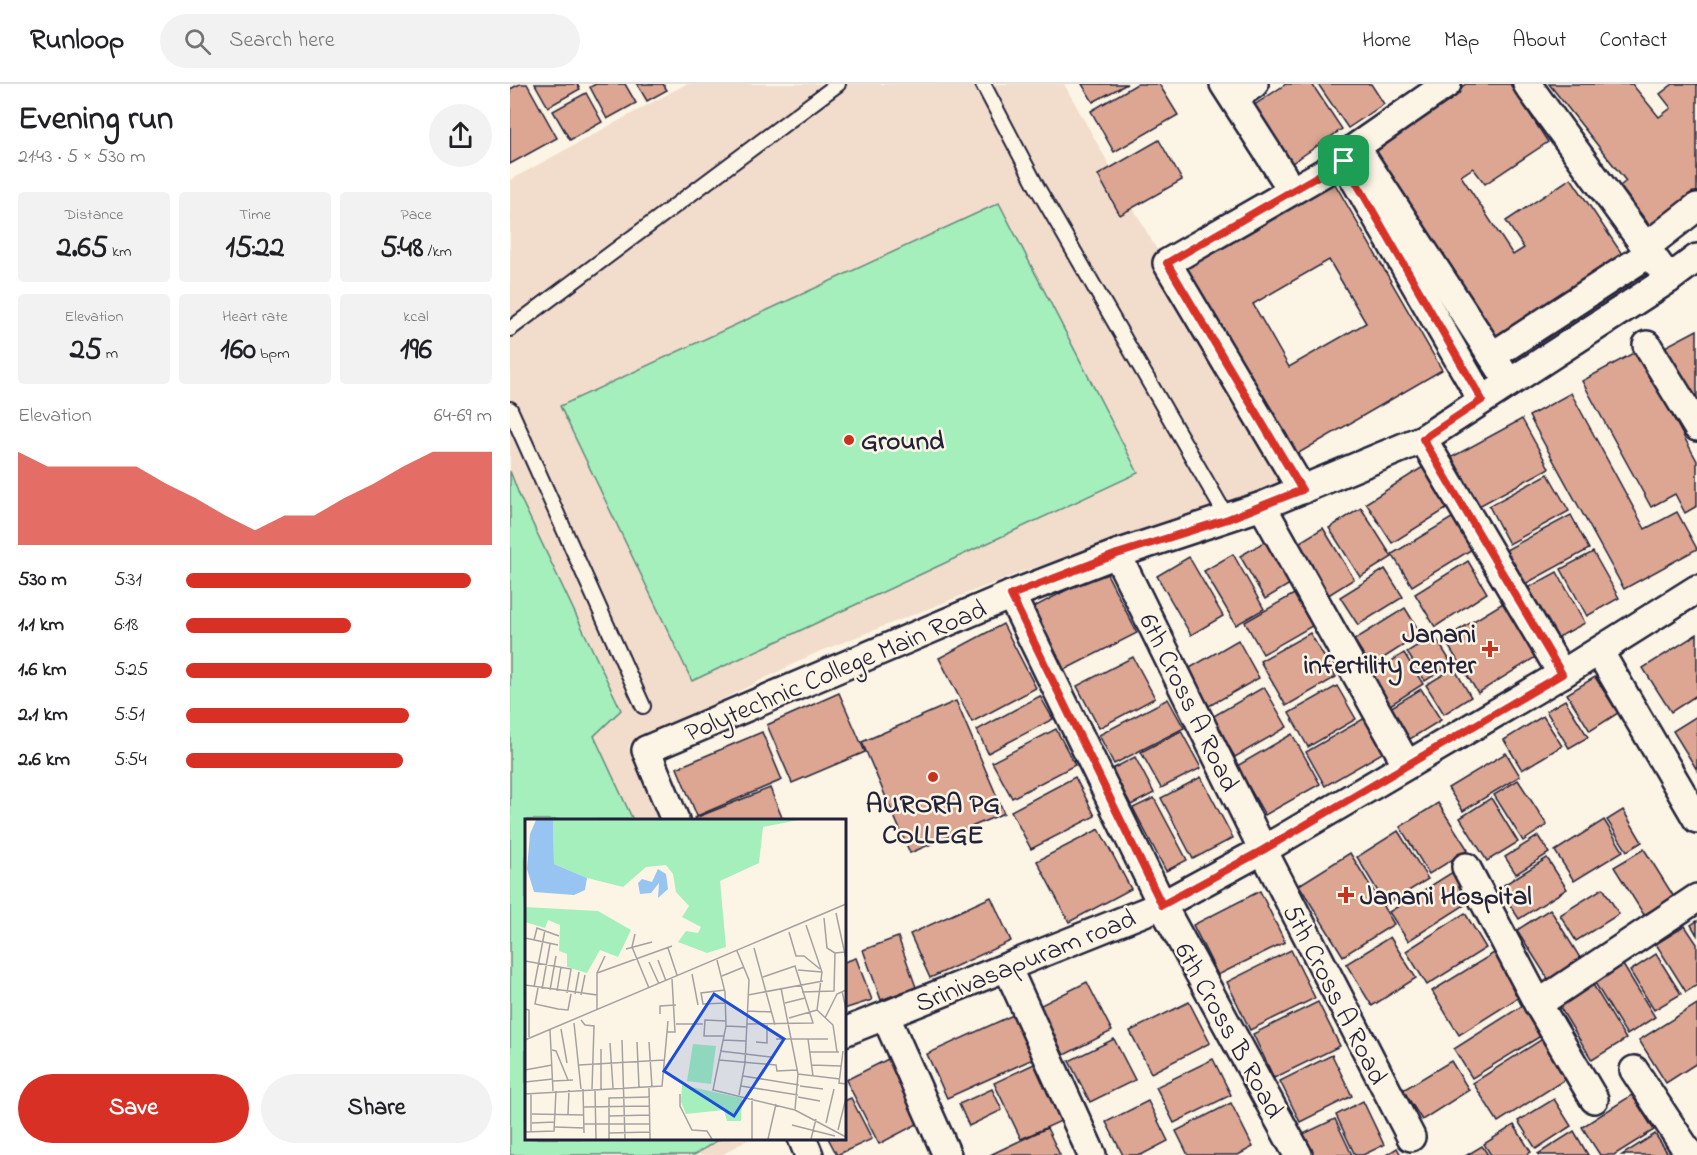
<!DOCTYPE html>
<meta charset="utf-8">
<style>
:root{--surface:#fff;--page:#f2f2f2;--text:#202124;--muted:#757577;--line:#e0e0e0;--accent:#d93025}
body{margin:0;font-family:"Indie Flower",sans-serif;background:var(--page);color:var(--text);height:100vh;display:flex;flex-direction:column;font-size:22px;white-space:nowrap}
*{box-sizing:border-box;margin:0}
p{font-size:20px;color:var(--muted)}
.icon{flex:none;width:33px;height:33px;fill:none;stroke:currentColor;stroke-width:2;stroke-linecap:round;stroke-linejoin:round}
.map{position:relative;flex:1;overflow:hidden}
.side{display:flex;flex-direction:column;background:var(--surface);width:510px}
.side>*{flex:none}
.pin{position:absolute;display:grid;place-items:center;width:51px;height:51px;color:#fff;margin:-26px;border-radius:12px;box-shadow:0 3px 9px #0006}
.round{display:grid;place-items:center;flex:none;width:63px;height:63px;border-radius:32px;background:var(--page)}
.overview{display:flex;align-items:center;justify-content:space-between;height:102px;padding:0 18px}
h1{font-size:33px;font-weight:800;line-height:45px}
.figures{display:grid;grid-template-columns:repeat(3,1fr);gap:9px;height:102px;padding:6px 18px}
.figures div{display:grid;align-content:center;border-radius:6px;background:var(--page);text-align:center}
.figures b{font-size:30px;font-weight:800}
.figures small{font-size:16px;font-weight:400}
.figures p{font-size:16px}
.chart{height:168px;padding:12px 18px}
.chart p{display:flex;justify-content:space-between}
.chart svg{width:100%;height:108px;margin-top:6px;fill:var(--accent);opacity:.7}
.primary-button{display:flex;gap:12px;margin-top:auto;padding:12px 18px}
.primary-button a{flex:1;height:69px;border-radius:36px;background:var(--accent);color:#fff;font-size:24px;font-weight:800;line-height:69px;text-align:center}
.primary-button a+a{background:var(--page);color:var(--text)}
ul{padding:0 18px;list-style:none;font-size:20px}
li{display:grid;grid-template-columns:96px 72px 1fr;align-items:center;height:45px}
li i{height:15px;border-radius:8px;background:var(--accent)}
header{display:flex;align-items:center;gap:36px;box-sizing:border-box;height:84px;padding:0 30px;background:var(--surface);border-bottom:2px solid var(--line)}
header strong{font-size:28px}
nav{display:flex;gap:33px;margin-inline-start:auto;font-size:21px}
.search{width:420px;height:54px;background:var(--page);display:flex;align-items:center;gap:15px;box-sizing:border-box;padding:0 21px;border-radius:33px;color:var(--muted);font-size:22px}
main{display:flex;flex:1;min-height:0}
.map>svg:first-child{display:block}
.built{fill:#f2ddcc}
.green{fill:#a5efbd;stroke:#64887c;stroke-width:1.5}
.building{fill:#dca692;stroke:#22223b;stroke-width:1.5;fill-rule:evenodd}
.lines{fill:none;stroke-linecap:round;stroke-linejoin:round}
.lane-casing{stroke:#22223b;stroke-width:18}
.street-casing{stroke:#22223b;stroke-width:32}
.lane{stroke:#fcf5e5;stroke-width:14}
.street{stroke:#fcf5e5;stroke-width:27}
.route-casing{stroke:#fff;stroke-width:12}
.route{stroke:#d93025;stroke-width:8}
.poi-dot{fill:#c8321e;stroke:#fcf5e5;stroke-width:2}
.labels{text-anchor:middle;stroke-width:5;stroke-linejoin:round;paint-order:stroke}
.poi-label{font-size:27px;font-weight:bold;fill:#22223b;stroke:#fcf5e5;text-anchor:start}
.street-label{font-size:27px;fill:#22223b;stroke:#fcf5e5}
.inset-road{fill:none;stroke:#a5a1a1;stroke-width:1.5}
.view{fill:#1d4ed8;fill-opacity:0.15;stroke:#1d4ed8;stroke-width:3}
.inset-edge{fill:none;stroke:#22223b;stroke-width:3}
</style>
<header>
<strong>Runloop</strong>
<div class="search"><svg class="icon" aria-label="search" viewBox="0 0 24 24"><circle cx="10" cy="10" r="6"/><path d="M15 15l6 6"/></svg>Search here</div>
<nav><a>Home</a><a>Map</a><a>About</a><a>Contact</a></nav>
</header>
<main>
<section class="side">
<div class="overview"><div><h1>Evening run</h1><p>21:43 · 5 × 530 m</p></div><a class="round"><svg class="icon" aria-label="share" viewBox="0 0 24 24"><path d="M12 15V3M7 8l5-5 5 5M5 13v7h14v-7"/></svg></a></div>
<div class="figures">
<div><p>Distance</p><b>2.65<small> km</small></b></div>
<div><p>Time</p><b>15:22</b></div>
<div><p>Pace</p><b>5:48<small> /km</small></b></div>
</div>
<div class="figures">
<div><p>Elevation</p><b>25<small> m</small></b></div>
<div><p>Heart rate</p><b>160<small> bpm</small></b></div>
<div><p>kcal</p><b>196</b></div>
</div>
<div class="chart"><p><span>Elevation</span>64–69 m</p>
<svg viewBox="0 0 160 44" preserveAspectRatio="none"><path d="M0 44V6L10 12L20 12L30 12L40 12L50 19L60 25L70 32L80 38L90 32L100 32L110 25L120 19L130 12L140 6L150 6L160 6V44z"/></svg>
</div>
<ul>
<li><b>530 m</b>5:31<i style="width:93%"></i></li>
<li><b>1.1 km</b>6:18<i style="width:54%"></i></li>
<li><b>1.6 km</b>5:25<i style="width:100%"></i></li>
<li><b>2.1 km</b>5:51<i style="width:73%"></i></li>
<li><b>2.6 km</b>5:54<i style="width:71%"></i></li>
</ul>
<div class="primary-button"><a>Save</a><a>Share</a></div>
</section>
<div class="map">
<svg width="1187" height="1071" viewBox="0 0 1187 1071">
<rect width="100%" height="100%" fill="#fcf5e5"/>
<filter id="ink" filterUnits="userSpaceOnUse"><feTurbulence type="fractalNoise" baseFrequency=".0167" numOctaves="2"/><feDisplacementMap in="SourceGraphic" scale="12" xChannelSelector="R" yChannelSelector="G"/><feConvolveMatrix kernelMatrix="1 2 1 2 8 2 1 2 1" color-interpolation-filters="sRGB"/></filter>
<g filter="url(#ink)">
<path class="built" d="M176 0H554L777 398 509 489 306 569 118 662 148 736H16V1054L239 1055 212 1071H0V96Z"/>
<g class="green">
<path d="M489 119 628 389 182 597 50 322Z"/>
<path d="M0 387 10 413 111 626 84 652 123 736H16V1054L210 1055 184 1071H0Z"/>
</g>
<g class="building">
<path d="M10 0H17L47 54 0 80V5Z"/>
<path d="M25 0H67L70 5 38 23Z"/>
<path d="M86 0H115L126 19 97 35 80 3Z"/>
<path d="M127 0H153L157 6 137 17Z"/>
<path d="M572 0H617L583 18Z"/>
<path d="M627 0H649L668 31 604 68 581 27Z"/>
<path d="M776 0H802L832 45 782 79 743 22Z"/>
<path d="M808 0H861L874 20 838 44Z"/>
<path d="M956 0H1000L1038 58 975 100 963 84 951 92 1003 171 1014 164 996 137 1061 94 1112 170 982 257 855 67Z"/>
<path d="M1039 0H1122L1149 33 1161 24 1150 10 1163 0H1187V118L1146 150 1110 102 1116 97Z"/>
<path d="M76 9 92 38 60 56 43 27Z"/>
<path d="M649 56 672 96 610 131 588 91Z"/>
<path d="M821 93 932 286 775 377 664 183ZM819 176 856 239 779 283 743 220Z"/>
<path d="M1187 246V332L1151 265Z"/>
<path d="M1127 267 1187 377V422L1175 429 1165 410 1141 423 1072 297Z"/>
<path d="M1061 309 1135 445 1167 428 1187 465 1114 505 1019 332Z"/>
<path d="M1012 335 1039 384 969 422 942 373Z"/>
<path d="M916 381 941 422 882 459 856 419Z"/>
<path d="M1038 390 1059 427 999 460 979 422Z"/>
<path d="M851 424 882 473 850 493 819 444Z"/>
<path d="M1061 431 1079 465 1015 500 996 466Z"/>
<path d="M945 432 964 464 902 502 882 470Z"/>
<path d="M813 444 844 495 817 512 785 461Z"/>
<path d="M756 457 780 500 755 515 730 472Z"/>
<path d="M1083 468 1109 514 1077 532 1051 485Z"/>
<path d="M723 470 754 525 726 541 694 487Z"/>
<path d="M679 473 713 532 681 551 647 492Z"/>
<path d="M958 477 977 509 925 543 905 510Z"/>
<path d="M875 485 893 513 848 541 830 513Z"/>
<path d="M595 486 627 549 554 586 522 524Z"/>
<path d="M1047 488 1075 539 1041 557 1014 506Z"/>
<path d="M784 510 802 542 753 570 735 538Z"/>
<path d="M998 516 1032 569 968 609 934 555Z"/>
<path d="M895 524 911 550 861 582 844 556Z"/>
<path d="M493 540 526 604 462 638 429 574Z"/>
<path d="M800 549 826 593 776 622 750 577Z"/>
<path d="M1187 550V611L1161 628 1133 584Z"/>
<path d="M924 551 942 580 915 597 897 568Z"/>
<path d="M728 556 749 594 699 622 678 585Z"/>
<path d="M894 569 913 600 877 623 858 592Z"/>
<path d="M623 573 645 614 589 644 567 602Z"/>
<path d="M944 584 961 613 934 630 916 601Z"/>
<path d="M1085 593 1108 629 1080 647 1057 610Z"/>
<path d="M827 602 846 635 798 663 779 629Z"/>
<path d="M754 603 777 643 725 673 702 633Z"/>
<path d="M911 605 931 636 900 655 880 624Z"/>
<path d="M329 609 355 668 282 699 257 641Z"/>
<path d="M530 612 543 635 478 669 467 646Z"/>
<path d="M658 615 674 644 604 680 589 651Z"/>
<path d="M1055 616 1078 653 1059 664 1036 627Z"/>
<path d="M446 617 494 729 400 769 352 658Z"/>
<path d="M1033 632 1052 662 1012 686 994 656Z"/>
<path d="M1187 632V686L1163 647Z"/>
<path d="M855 634 874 668 815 702 796 668Z"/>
<path d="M546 645 565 681 502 714 482 678Z"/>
<path d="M671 647 691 684 651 704 631 668Z"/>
<path d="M252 648 272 696 187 732 167 684Z"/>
<path d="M782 650 810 700 755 731 727 682Z"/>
<path d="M996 669 1010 692 953 727 938 704Z"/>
<path d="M625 673 644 709 621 721 602 685Z"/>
<path d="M565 693 585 732 521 765 501 727Z"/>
<path d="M691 693 723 754 683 775 651 714Z"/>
<path d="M1008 696 1037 741 1013 757 984 711Z"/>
<path d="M260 704 273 736H186L185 734Z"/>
<path d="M644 714 677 776 656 787 623 724Z"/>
<path d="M981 714 1008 758 977 777 950 734Z"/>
<path d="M928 719 958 766 919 790 890 743Z"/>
<path d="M1113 726 1132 758 1117 767 1097 736Z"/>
<path d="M1094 736 1113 767 1064 797 1045 767Z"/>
<path d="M589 745 621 805 559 838 527 777Z"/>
<path d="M888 747 918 795 876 821 847 773Z"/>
<path d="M1028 752 1039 769 1006 790 995 773Z"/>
<path d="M1134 765 1164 813 1134 831 1104 783Z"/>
<path d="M840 769 884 840 833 872 789 801Z"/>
<path d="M1037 774 1057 805 1009 835 989 804Z"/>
<path d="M946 786 964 815 898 857 879 828Z"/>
<path d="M1093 804 1109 830 1066 857 1050 831Z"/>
<path d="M750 807 775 858 708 891 683 841Z"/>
<path d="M481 813 501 857 420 894 400 850Z"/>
<path d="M1040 825 1072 877 1040 898 1007 846Z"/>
<path d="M955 829 976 864 917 901 896 867Z"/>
<path d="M1187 837V851L1181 841Z"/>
<path d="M1175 842 1187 860V901L1176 908 1146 860Z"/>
<path d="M388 853 406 903 371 916 353 866Z"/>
<path d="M880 853 906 894 862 922 836 880Z"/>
<path d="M781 866 805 914 740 946 717 898Z"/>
<path d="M984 869 1011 912 949 951 922 907Z"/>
<path d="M1146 870 1171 910 1144 926 1120 887Z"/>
<path d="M346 874 362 916 334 925V878Z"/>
<path d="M1113 881 1145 933 1117 951 1085 899Z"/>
<path d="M577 898 602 947 554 971 529 922Z"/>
<path d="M1082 899 1116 955 1082 976 1048 920Z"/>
<path d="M679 918 700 959 641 989 620 947Z"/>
<path d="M808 918 830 962 764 994 743 950Z"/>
<path d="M1015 920 1034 950 962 994 944 965Z"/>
<path d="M1187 920V979L1156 999 1129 956Z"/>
<path d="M503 931 523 975 437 1014 417 970Z"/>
<path d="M1034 954 1059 993 988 1038 963 999Z"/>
<path d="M604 955 625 996 580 1018 559 977Z"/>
<path d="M822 971 842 1012 790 1038 770 997Z"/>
<path d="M378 975 411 1038 369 1060 336 996Z"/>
<path d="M703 975 721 1011 664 1039 646 1003Z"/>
<path d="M941 977 959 1006 912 1036 893 1006Z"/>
<path d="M524 980 551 1037 511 1055 484 999Z"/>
<path d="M482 1005 492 1026 459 1042 449 1020Z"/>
<path d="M1122 1011 1144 1046 1104 1071H1090L1072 1043Z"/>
<path d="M341 1014 362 1055 327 1071 318 1054H334V1017Z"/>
<path d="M1044 1015 1061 1042 1026 1065 1008 1037Z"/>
<path d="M638 1017 658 1057 631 1071H613L596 1038Z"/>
<path d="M853 1017 874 1061 853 1071H845L826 1031Z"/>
<path d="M721 1019 743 1063 728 1071H678L666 1047Z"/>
<path d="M825 1035 842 1071H798L789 1052Z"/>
<path d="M1004 1041 1021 1068 1016 1071H981L974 1060Z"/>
<path d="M537 1044 550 1071H480Z"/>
<path d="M1064 1047 1078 1071H1029L1028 1070Z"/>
<path d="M1145 1050 1159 1071H1112Z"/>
<path d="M972 1062 978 1071H957Z"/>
<path d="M887 1064 891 1071H876Z"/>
</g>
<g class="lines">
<g class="lane-casing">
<g id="lane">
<path d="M473 0 528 105 718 435"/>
<path d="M0 245 328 0"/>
<path d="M0 325 133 622"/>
</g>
</g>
<g class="street-casing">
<g id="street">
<path d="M714 0 773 92"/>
<path d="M937 0 846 63 999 298"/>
<path d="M1017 0 1159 195"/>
<path d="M724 14 744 0"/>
<path d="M1146 155 1187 123"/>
<path d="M1137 261 1187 343"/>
<path d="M982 272 1140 169"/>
<path d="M913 355 1052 590"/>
<path d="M792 406 657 179 834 77 972 316"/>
<path d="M752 422 897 681"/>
<path d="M607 470 753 766 901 1053"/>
<path d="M501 511 652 821 788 1071"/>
<path d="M1089 567 1187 735"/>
<path d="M165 736 136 666 501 511 607 470 752 422 913 355 1159 195 1187 174"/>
<path d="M956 783 1028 920 1187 814"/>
<path d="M497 883 582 1071"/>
<path d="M1028 920 1084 1015"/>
<path d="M376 933 437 1071"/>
<path d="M334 948 652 821 753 766 1052 590 1187 505"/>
<path d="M1124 986 1180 1071"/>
<path d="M292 1054 299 1071"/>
</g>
</g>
<use href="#lane" class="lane"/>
<use href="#street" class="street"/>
</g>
</g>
<g class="lines" filter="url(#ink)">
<g class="route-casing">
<path id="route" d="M834 77 972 316 913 355 1052 590 753 766 652 821 501 511 607 470 718 435 792 406 657 179Z"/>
</g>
<use href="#route" class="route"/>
</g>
<g class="poi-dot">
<circle cx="339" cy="356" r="6"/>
<path d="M977 556h6v6h6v6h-6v6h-6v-6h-6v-6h6z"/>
<circle cx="423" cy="693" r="6"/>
<path d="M833 802h6v6h6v6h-6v6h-6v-6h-6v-6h6z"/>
</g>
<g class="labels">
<g class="poi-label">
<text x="351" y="365">Ground</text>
<text x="966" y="558" text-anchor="end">Janani<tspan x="966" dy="31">infertility center</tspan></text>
<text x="423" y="728" text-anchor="middle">AURORA PG<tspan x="423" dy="31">COLLEGE</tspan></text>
<text x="850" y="820">Janani Hospital</text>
</g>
<g class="street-label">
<text transform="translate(325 586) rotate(-23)" y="9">Polytechnic College Main Road</text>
<text transform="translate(680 618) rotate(64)" y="9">6th Cross A Road</text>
<text transform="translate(515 876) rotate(-22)" y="9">Srinivasapuram road</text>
<text transform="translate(826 910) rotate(63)" y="9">5th Cross A Road</text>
<text transform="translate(720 946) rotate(61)" y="9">6th Cross B Road</text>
</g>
</g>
<g transform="translate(15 735)">
<rect width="321" height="321" fill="#fcf5e5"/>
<path d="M28 1H274L238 8 234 44 195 62 201 128 182 134 153 123 161 112 173 114 176 108 157 98 164 87 151 73 148 55 141 46 121 48 98 68 62 59 29 45ZM0 88 73 92 106 111 93 138 75 131 62 154 42 148V135L34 132 35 106 23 101 20 109 0 103ZM168 225 191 227 186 265 162 262ZM157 266 217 279 216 302H202L199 291 161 295 156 283Z" fill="#a5efbd"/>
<path d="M11 1H28L29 45 62 59 60 71 49 76 9 73 2 50 5 15ZM133 50 141 55 143 70 133 79 134 64 126 74 115 75 113 64 117 60 127 63Z" fill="#97c4f1"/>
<path class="inset-road" d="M311 94 321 140M299 99 302 129 310 134M281 106 297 153 292 191 308 206 312 233M264 113 271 137H279L295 150M110 115 107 128 124 169M0 119 33 126M9 121 12 109 34 117M143 129 152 156M229 129 250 206M101 130 127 123M212 132 224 161 220 244 214 276M133 141 141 162M192 141 200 173 201 207 188 271 270 291 321 318M0 142 46 150 42 174M124 143 134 165M273 151 297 153M72 154 147 127M167 155 173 186M197 157 219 148M0 166 72 176V190M9 168 20 111M13 169 10 185 33 190 43 191 46 175M256 169 273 255 270 291M17 170 25 125M25 171 31 137M200 171 176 174 178 185 201 184M32 172 36 148M317 172 321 190M277 173 309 172 310 134 320 133M50 175 54 153M56 176 60 156M72 176V154L80 137M223 176 298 162M260 184 280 179M0 190 4 191V218M222 192 247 193M135 195V187L151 186M264 199 292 191M300 199 312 175 321 171M56 201 60 206 69 207 67 270M49 204 56 270M151 205H178M222 205 288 204 270 147 238 158M201 207 222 208M36 210 42 244M25 211 28 272M142 213H150L147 160M199 217H179L180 201 201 202M251 220H303M283 220 288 257M0 221 321 85M97 221 100 320M198 221 221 222M112 223 114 268M124 223 127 268M231 223 242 224V206M85 224 88 269M76 230V270M27 231 31 232 43 261M195 232 246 238M318 232 314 264 321 265M285 233H314M194 241 251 246 252 252 272 251M54 246 139 241M287 246 316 247M0 251 27 246M273 255 315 260M218 257 274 266M28 262 48 261M0 263 28 260M216 267 273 276M275 267 298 270M124 268 125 320M58 270 59 314M70 270 71 320M0 275 137 267 143 202M155 275V287L167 311 182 312 187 320M273 278 295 282M227 279V320M59 288 124 287M7 295 59 296M43 295 44 271M84 297 125 296M7 304 30 303M301 304 309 270M59 305H125M267 306 310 317M30 308 59 309M313 311 321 279M0 313 29 312 31 272M6 313V275M84 314 125 313M84 320V279L125 278M243 320 251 285M286 320 291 300"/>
<path class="view" d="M189 175 259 220 209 297 139 252Z"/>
<rect width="321" height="321" class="inset-edge"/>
</g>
</svg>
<div class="pin" style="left:834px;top:77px;background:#1e9e55"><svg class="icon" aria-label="arrive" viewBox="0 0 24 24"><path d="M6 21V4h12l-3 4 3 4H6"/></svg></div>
</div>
</main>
